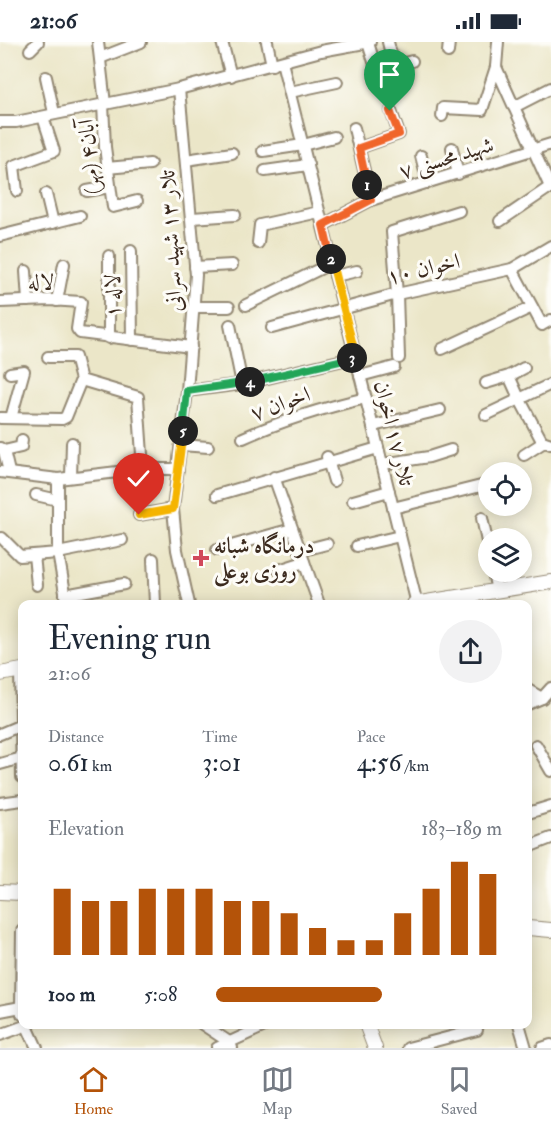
<!DOCTYPE html>
<meta charset="utf-8">
<style>
:root{--surface:#fff;--page:#f2f2f3;--text:#1f2937;--muted:#747a83;--line:#e0e1e3;--accent:#b45309}
body{margin:0;font-family:"IM FELL Double Pica",Amiri,serif;background:var(--page);color:var(--text);height:100vh;display:flex;flex-direction:column;font-size:22px;white-space:nowrap}
*{box-sizing:border-box;margin:0}
p{font-size:20px;color:var(--muted)}
.icon{flex:none;width:33px;height:33px;fill:none;stroke:currentColor;stroke-width:2;stroke-linecap:round;stroke-linejoin:round}
.map{position:relative;flex:1;overflow:hidden}
.sheet{position:absolute;left:18px;top:558px;width:514px;height:429px;display:flex;flex-direction:column;background:var(--surface);border-radius:12px;box-shadow:0 3px 15px #0003}
.sheet>*{flex:none}
.tools{position:absolute;left:478px;top:420px;display:grid;gap:12px}
.tools a{display:grid;place-items:center;width:54px;height:54px;border-radius:50%;background:var(--surface);box-shadow:0 3px 15px #0003;font-size:30px}
.pin{position:absolute;display:grid;place-items:center;width:51px;height:51px;color:#fff;margin:-62px -26px;border-radius:50% 50% 50% 0;rotate:-45deg;box-shadow:0 0 6px #0007}
.pin .icon{rotate:45deg}
.km{position:absolute;width:30px;height:30px;margin:-15px;border-radius:50%;background:#222;color:#fff;font-size:16px;line-height:30px;text-align:center}
.round{display:grid;place-items:center;flex:none;width:63px;height:63px;border-radius:32px;background:var(--page)}
.overview{display:flex;align-items:center;justify-content:space-between;height:102px;padding:0 30px}
h1{font-size:33px;font-weight:600;line-height:45px}
.figures{display:grid;grid-template-columns:repeat(3,1fr);gap:9px;height:102px;padding:6px 30px}
.figures div{display:grid;align-content:center}
.figures b{font-size:26px;font-weight:600}
.figures small{font-size:16px;font-weight:400}
.figures p{font-size:16px}
.chart{height:168px;padding:12px 30px}
.chart p{display:flex;justify-content:space-between}
.chart svg{width:100%;height:108px;margin-top:6px;stroke:var(--accent);stroke-width:6}
ul{padding:0 30px;list-style:none;font-size:20px}
li{display:grid;grid-template-columns:96px 72px 1fr;align-items:center;height:45px}
li i{height:15px;border-radius:8px;background:var(--accent)}
.status{display:flex;justify-content:space-between;align-items:center;height:42px;padding:0 30px;background:var(--surface);direction:ltr}
.status svg{height:16px;fill:currentColor}
.tab-bar{display:flex;justify-content:space-around;align-items:center;height:84px;border-top:2px solid var(--line);background:var(--surface);font-size:16px;color:var(--muted)}
.tab-bar a{display:grid;justify-items:center;gap:3px}
.tab-bar .on{color:var(--accent)}
.map>svg:first-child{display:block}
.lines{fill:none;stroke-linecap:round;stroke-linejoin:round}
.minor-casing{stroke:#938873;stroke-width:14}
.major-casing{stroke:#938873;stroke-width:16}
.minor{stroke:#fff;stroke-width:10}
.major{stroke:#fff;stroke-width:14}
.split-1-casing{stroke:#fff;stroke-width:12}
.split-2-casing{stroke:#fff;stroke-width:12}
.split-3-casing{stroke:#fff;stroke-width:12}
.split-4-casing{stroke:#fff;stroke-width:12}
.split-5-casing{stroke:#fff;stroke-width:12}
.split-6-casing{stroke:#fff;stroke-width:12}
.split-1{stroke:#f0652b;stroke-width:8}
.split-2{stroke:#f0652b;stroke-width:8}
.split-3{stroke:#f5b400;stroke-width:8}
.split-4{stroke:#22a559;stroke-width:8}
.split-5{stroke:#22a559;stroke-width:8}
.split-6{stroke:#f5b400;stroke-width:8}
.poi-dot{fill:#d1495b;stroke:#fdfcf7;stroke-width:2}
.labels{text-anchor:middle;stroke-width:6;stroke-linejoin:round;paint-order:stroke}
.street-label{font-size:22px;fill:#3b2a1e;stroke:#fdfcf7}
.poi-label{font-size:22px;font-weight:bold;fill:#3b2a1e;stroke:#fdfcf7;text-anchor:start}
</style>
<div class="status"><b>21:06</b><svg viewBox="0 0 49 12"><path d="M0 12V9h3v3zM5 12V6h3v6zM10 12V3h3v9zM15 12V0h3v12zM26 1h20v11H26zM47 4h2v5h-2z"/></svg></div>
<div class="map">
<svg width="551" height="1006" viewBox="0 0 551 1006">
<rect width="100%" height="100%" fill="#fdfcf7"/>
<filter id="ink" filterUnits="userSpaceOnUse"><feTurbulence type="fractalNoise" baseFrequency=".0167" numOctaves="2"/><feDisplacementMap in="SourceGraphic" scale="12" xChannelSelector="R" yChannelSelector="G"/><feConvolveMatrix kernelMatrix="1 2 1 2 8 2 1 2 1" color-interpolation-filters="sRGB"/></filter>
<filter id="wash" filterUnits="userSpaceOnUse"><feTurbulence type="fractalNoise" baseFrequency=".008" numOctaves="4" result="noise"/><feDisplacementMap in="SourceGraphic" scale="24" xChannelSelector="R" yChannelSelector="G"/><feGaussianBlur stdDeviation="1.35" result="paint"/><feColorMatrix in="noise" values="0 0 0 0 0 0 0 0 0 0 0 0 0 0 0 0 0 1.4 0 .05"/><feComposite in="paint" operator="in"/></filter>
<g filter="url(#wash)">
<rect width="100%" height="100%" fill="#ebe6c8"/>
</g>
<g filter="url(#ink)">
<g class="lines">
<g class="minor-casing">
<g id="minor">
<path d="M98 0 105 62"/>
<path d="M222 0 231 34"/>
<path d="M267 0 272 23"/>
<path d="M388 0 394 24 412 19"/>
<path d="M498 0 496 25 551 147"/>
<path d="M368 1 377 29"/>
<path d="M30 8 38 0"/>
<path d="M448 10 449 0"/>
<path d="M100 16 141 0"/>
<path d="M282 20 417 562"/>
<path d="M46 35 54 71"/>
<path d="M179 47 196 233 187 349 173 467 177 508 189 562"/>
<path d="M290 50 337 40"/>
<path d="M103 62 105 105 113 165 137 159"/>
<path d="M514 65 551 46"/>
<path d="M442 74 443 66 482 68 496 25"/>
<path d="M0 80H16L179 47 321 9 370 0"/>
<path d="M354 86 371 158"/>
<path d="M359 106 399 92 391 69"/>
<path d="M452 106 458 132"/>
<path d="M263 109 303 103 334 95"/>
<path d="M421 114 428 141"/>
<path d="M186 118 232 111"/>
<path d="M107 126 150 122"/>
<path d="M265 129 308 123"/>
<path d="M17 149 14 124 54 109 43 75"/>
<path d="M87 149 110 145"/>
<path d="M46 152 53 181"/>
<path d="M192 176 235 173"/>
<path d="M500 179 550 145"/>
<path d="M323 183 371 158 551 102"/>
<path d="M0 194 80 174"/>
<path d="M258 201 260 183 319 170"/>
<path d="M131 209 132 298"/>
<path d="M195 225 232 223"/>
<path d="M512 227 542 283 551 278"/>
<path d="M26 229 28 259"/>
<path d="M335 234 357 229"/>
<path d="M57 259 64 222"/>
<path d="M0 260 50 258 81 260 77 287 80 291 191 305"/>
<path d="M246 263 332 221"/>
<path d="M194 265H229"/>
<path d="M230 283 242 342"/>
<path d="M272 286 397 252 512 227 551 204"/>
<path d="M109 296V214"/>
<path d="M442 307 532 265"/>
<path d="M399 316 397 252 392 190 459 169"/>
<path d="M10 331 24 329 11 376"/>
<path d="M360 334 394 325"/>
<path d="M509 334 519 356 542 399 551 402"/>
<path d="M81 338 138 355 143 427"/>
<path d="M486 341 509 334 524 326"/>
<path d="M187 349 242 342 356 315"/>
<path d="M486 373 551 342"/>
<path d="M0 376 62 377 66 375 81 338 75 315H48"/>
<path d="M373 384 440 368"/>
<path d="M243 396C283 378 323 366 366 356"/>
<path d="M181 403 208 405"/>
<path d="M0 406 4 409 9 430"/>
<path d="M4 409 21 405 22 398"/>
<path d="M524 413 544 400"/>
<path d="M327 415 334 439"/>
<path d="M382 422 429 415 451 408"/>
<path d="M0 430 58 437 143 427H178"/>
<path d="M71 435 72 401"/>
<path d="M274 435 319 562"/>
<path d="M58 437V511L67 562"/>
<path d="M36 453 58 458"/>
<path d="M217 453 378 406"/>
<path d="M353 459 389 449"/>
<path d="M393 466 489 442"/>
<path d="M139 473 173 467"/>
<path d="M482 476 489 509"/>
<path d="M2 496 20 514 58 511 122 498"/>
<path d="M357 504 400 494"/>
<path d="M217 508 292 487"/>
<path d="M300 509 327 502"/>
<path d="M34 513 37 543"/>
<path d="M153 517 155 562"/>
<path d="M279 528 304 520"/>
<path d="M493 530 497 549"/>
<path d="M65 553 124 542"/>
<path d="M20 628 22 735"/>
<path d="M528 648 542 656"/>
<path d="M528 662 542 656 551 646"/>
<path d="M0 692 21 683"/>
<path d="M536 703 551 729"/>
<path d="M0 722 22 716"/>
<path d="M0 761 22 758"/>
<path d="M528 771 551 764"/>
<path d="M528 805 551 796"/>
<path d="M22 889 21 965 22 972"/>
<path d="M0 969 21 965"/>
<path d="M26 982 37 1006"/>
<path d="M202 982 229 1000 232 1006"/>
<path d="M519 982 526 1006"/>
<path d="M0 993 30 982"/>
<path d="M217 1006 269 982"/>
<path d="M408 1006 477 988"/>
<path d="M542 1006 551 1003"/>
</g>
</g>
<g class="major-casing">
<g id="major">
<path d="M414 562 551 540"/>
<path d="M0 632 22 628"/>
<path d="M0 850 22 851"/>
<path d="M528 886 551 888"/>
<path d="M366 982 375 1006"/>
</g>
</g>
<use href="#minor" class="minor"/>
<use href="#major" class="major"/>
</g>
</g>
<g class="lines" filter="url(#ink)">
<g class="split-1-casing">
<path id="split-1" d="M367 143 359 106 399 92 390 69"/>
</g>
<g class="split-2-casing">
<path id="split-2" d="M331 217 323 183 371 158 367 143"/>
</g>
<g class="split-3-casing">
<path id="split-3" d="M331 217 356 315 352 316"/>
</g>
<g class="split-4-casing">
<path id="split-4" d="M250 340 352 316"/>
</g>
<g class="split-5-casing">
<path id="split-5" d="M183 389 187 349 250 340"/>
</g>
<g class="split-6-casing">
<path id="split-6" d="M139 473 173 467 183 389"/>
</g>
<use href="#split-1" class="split-1"/>
<use href="#split-2" class="split-2"/>
<use href="#split-3" class="split-3"/>
<use href="#split-4" class="split-4"/>
<use href="#split-5" class="split-5"/>
<use href="#split-6" class="split-6"/>
</g>
<path class="poi-dot" d="M198 507h6v6h6v6h-6v6h-6v-6h-6v-6h6z"/>
<g class="labels">
<g class="street-label">
<text transform="translate(88 115) rotate(-95)" y="8">آبان۴ (مهر)</text>
<text transform="translate(446 115) rotate(-17)" y="8">شهید محسنی ۷</text>
<text transform="translate(170 199) rotate(-93)" y="8">تلار ۱۳ شهید سرانی</text>
<text transform="translate(423 226) rotate(-13)" y="8">اخوان ۱۰</text>
<text transform="translate(41 239) rotate(1)" y="8">لاله</text>
<text transform="translate(112 254) rotate(-90)" y="8">لاله ۱</text>
<text transform="translate(280 361) rotate(-20)" y="8">اخوان ۷</text>
<text transform="translate(395 391) rotate(76)" y="8">تلار ۱۷ اخوان</text>
</g>
<g class="poi-label">
<text x="214" y="511">درمانگاه شبانه<tspan x="214" dy="25">روزی بوعلی</tspan></text>
</g>
</g>
</svg>
<div class="tools">
<a><svg class="icon" aria-label="locate" viewBox="0 0 24 24"><circle cx="12" cy="12" r="6"/><path d="M12 2v4M12 18v4M2 12h4M18 12h4"/></svg></a>
<a><svg class="icon" aria-label="layers" viewBox="0 0 24 24"><path d="M12 4l9 5-9 5-9-5zM3 14l9 5 9-5"/></svg></a>
</div>
<div class="pin" style="left:390px;top:69px;background:#1e9e55"><svg class="icon" aria-label="arrive" viewBox="0 0 24 24"><path d="M6 21V4h12l-3 4 3 4H6"/></svg></div>
<div class="pin" style="left:139px;top:473px;background:#d93025"><svg class="icon" aria-label="check" viewBox="0 0 24 24"><path d="M5 12l5 5 9-10"/></svg></div>
<b class="km" style="left:367px;top:143px">1</b>
<b class="km" style="left:331px;top:217px">2</b>
<b class="km" style="left:352px;top:316px">3</b>
<b class="km" style="left:250px;top:340px">4</b>
<b class="km" style="left:183px;top:389px">5</b>
<section class="sheet">
<div class="overview"><div><h1>Evening run</h1><p>21:06</p></div><a class="round"><svg class="icon" aria-label="share" viewBox="0 0 24 24"><path d="M12 15V3M7 8l5-5 5 5M5 13v7h14v-7"/></svg></a></div>
<div class="figures">
<div><p>Distance</p><b>0.61<small> km</small></b></div>
<div><p>Time</p><b>3:01</b></div>
<div><p>Pace</p><b>4:56<small> /km</small></b></div>
</div>
<div class="chart"><p><span>Elevation</span>183–189 m</p>
<svg viewBox="0 0 160 44" preserveAspectRatio="none"><path d="M5 44V17M15 44V22M25 44V22M35 44V17M45 44V17M55 44V17M65 44V22M75 44V22M85 44V27M95 44V33M105 44V38M115 44V38M125 44V27M135 44V17M145 44V6M155 44V11"/></svg>
</div>
<ul>
<li><b>100 m</b>5:08<i style="width:58%"></i></li>
</ul>
</section>
</div>
<nav class="tab-bar">
<a class="on"><svg class="icon" aria-label="home" viewBox="0 0 24 24"><path d="M3 11l9-7 9 7M6 9v11h12V9"/></svg>Home</a>
<a><svg class="icon" aria-label="map" viewBox="0 0 24 24"><path d="M3 6l6-2 6 2 6-2v14l-6 2-6-2-6 2zM9 4v14M15 6v14"/></svg>Map</a>
<a><svg class="icon" aria-label="saved" viewBox="0 0 24 24"><path d="M7 4h10v16l-5-4-5 4z"/></svg>Saved</a>
</nav>
